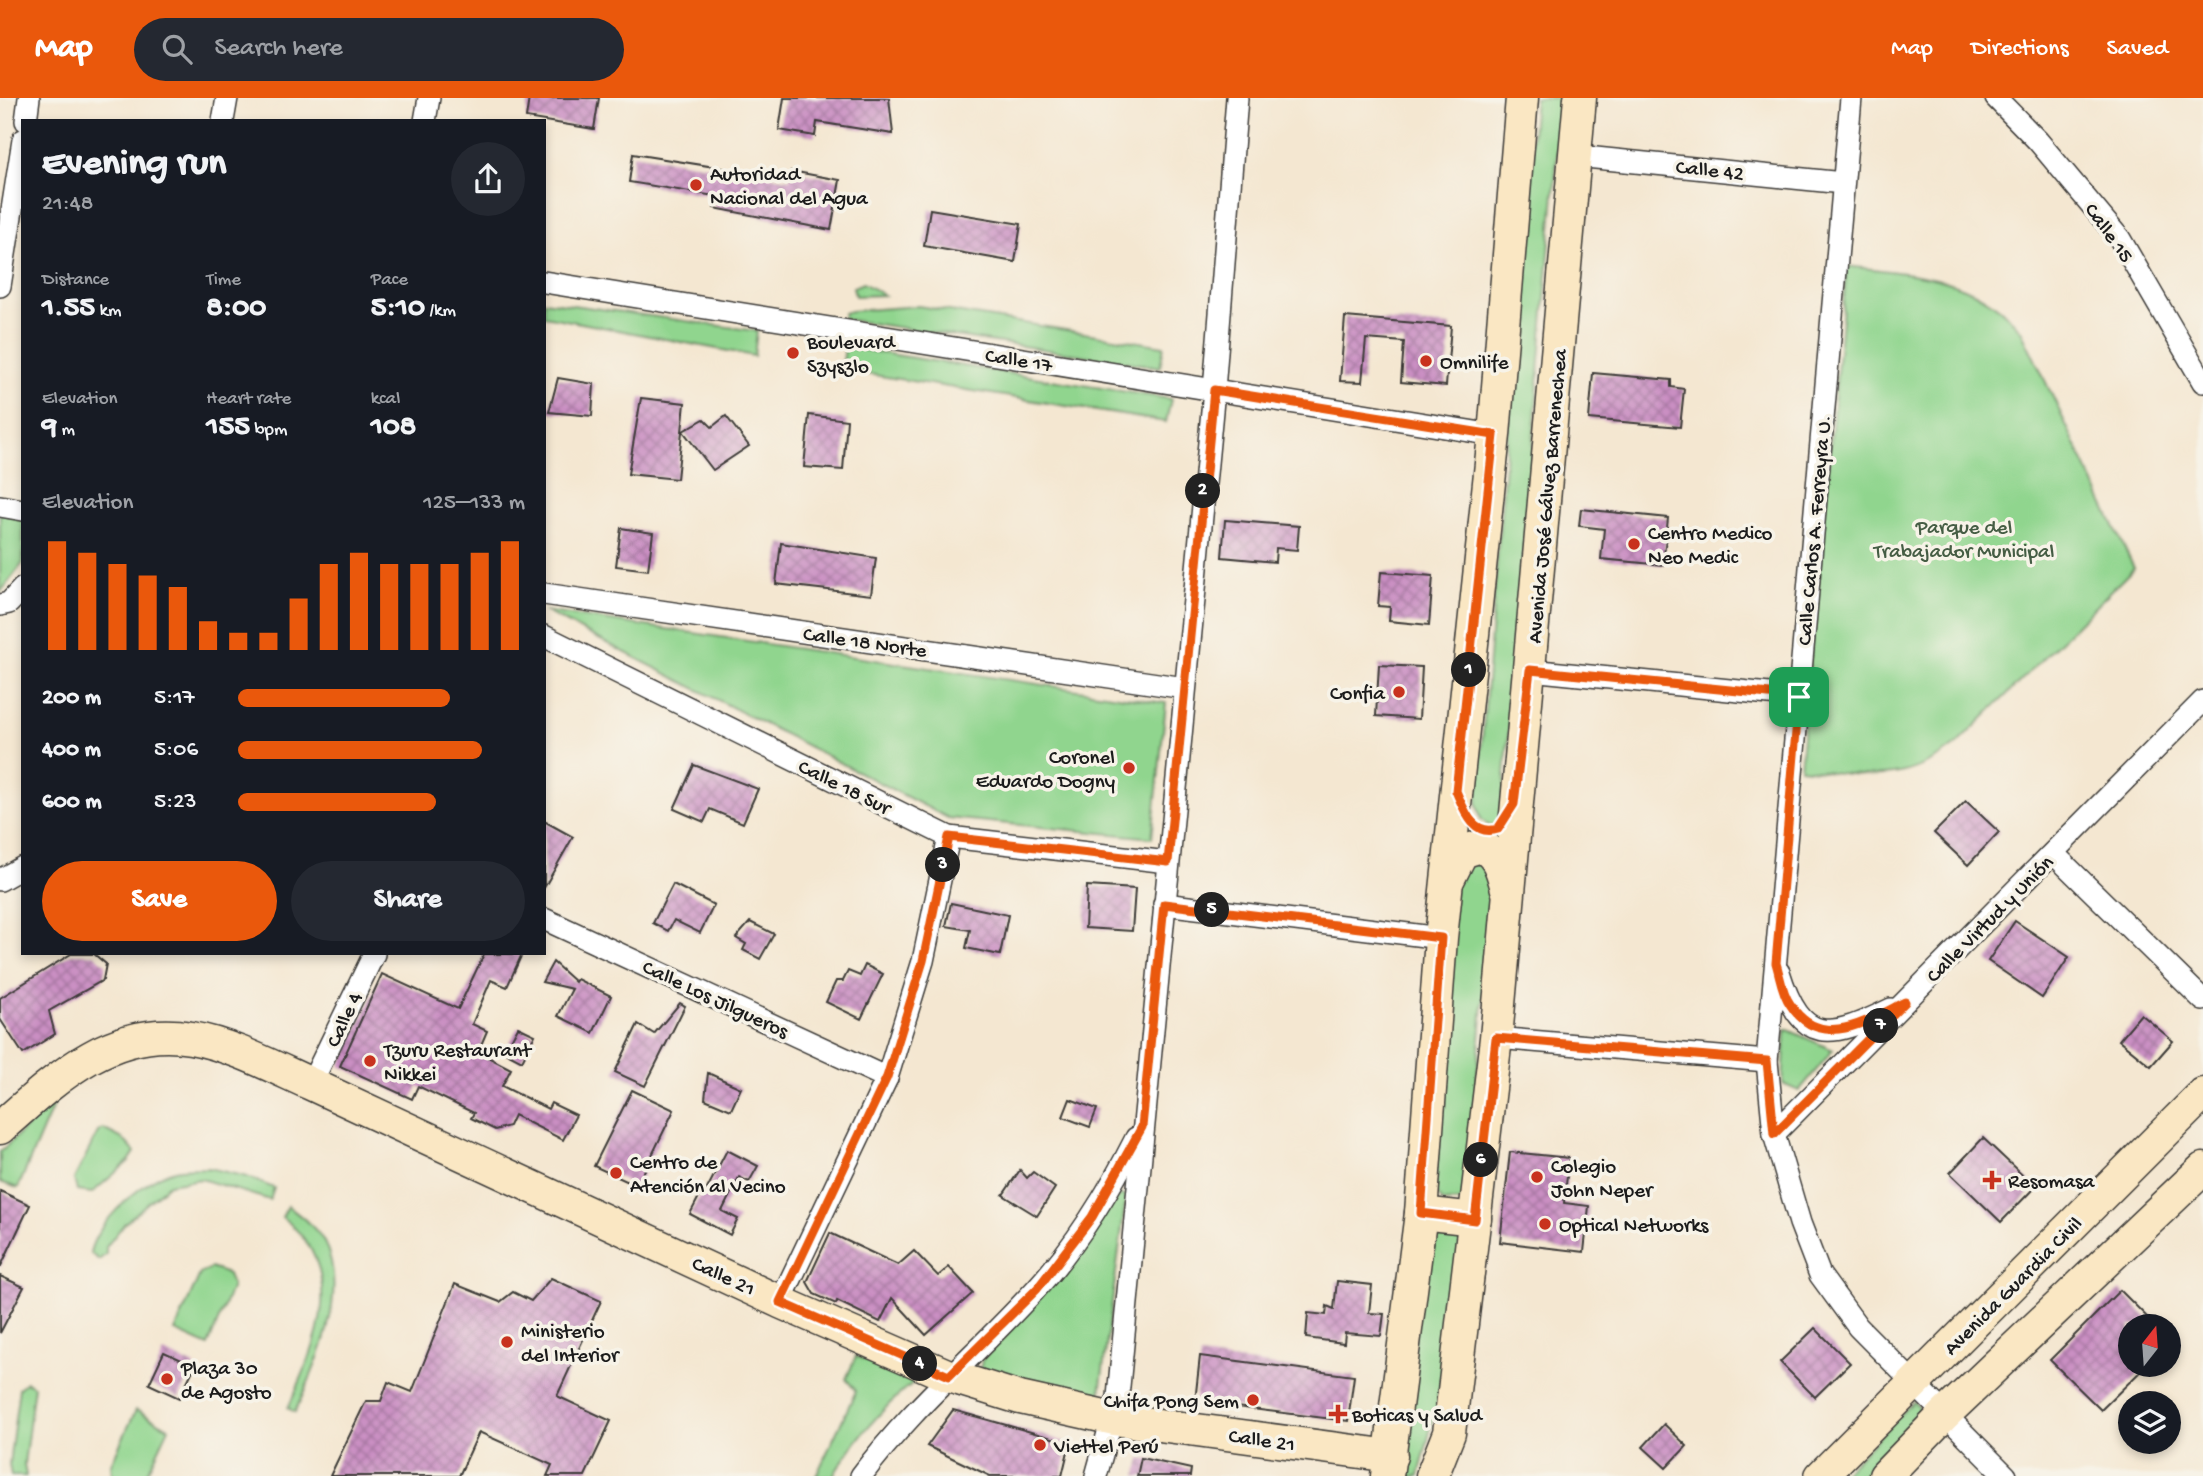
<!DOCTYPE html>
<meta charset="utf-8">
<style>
:root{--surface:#171b24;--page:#242831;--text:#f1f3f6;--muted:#9ea1a6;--accent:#ea580c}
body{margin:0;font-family:"Gochi Hand",sans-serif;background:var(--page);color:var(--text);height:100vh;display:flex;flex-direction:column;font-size:26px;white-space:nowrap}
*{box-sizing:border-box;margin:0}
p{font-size:23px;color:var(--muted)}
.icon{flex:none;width:38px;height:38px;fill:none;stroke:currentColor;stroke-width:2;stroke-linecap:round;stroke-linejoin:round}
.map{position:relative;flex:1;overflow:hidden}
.panel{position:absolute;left:21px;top:21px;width:525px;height:836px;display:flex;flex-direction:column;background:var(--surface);border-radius:0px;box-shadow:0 4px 10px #0003}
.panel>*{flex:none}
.needle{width:46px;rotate:17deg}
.fabs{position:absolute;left:2118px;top:1216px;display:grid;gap:14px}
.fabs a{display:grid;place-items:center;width:63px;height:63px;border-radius:50%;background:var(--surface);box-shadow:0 4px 10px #0003;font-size:35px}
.pin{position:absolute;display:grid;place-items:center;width:60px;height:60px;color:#fff;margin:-30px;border-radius:14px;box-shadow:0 4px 10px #0006}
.km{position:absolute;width:35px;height:35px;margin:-18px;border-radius:50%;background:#222;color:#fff;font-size:19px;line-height:35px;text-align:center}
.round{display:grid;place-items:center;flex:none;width:74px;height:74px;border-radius:37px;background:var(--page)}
.headline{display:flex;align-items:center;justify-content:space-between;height:119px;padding:0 21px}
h1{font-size:38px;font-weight:700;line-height:52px}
.metrics{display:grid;grid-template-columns:repeat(3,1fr);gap:10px;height:119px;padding:7px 21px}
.metrics div{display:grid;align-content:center}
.metrics b{font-size:30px;font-weight:700}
.metrics small{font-size:19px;font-weight:400}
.metrics p{font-size:19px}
.chart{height:196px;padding:14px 21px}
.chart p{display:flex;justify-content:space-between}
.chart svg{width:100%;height:126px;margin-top:7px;stroke:var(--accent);stroke-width:6}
.primary-button{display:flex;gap:14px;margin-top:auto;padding:14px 21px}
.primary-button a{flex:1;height:80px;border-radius:42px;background:var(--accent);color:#fff;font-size:28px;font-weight:700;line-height:80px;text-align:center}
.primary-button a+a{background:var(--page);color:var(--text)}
ul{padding:0 21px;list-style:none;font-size:23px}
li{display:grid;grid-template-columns:112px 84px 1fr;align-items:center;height:52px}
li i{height:18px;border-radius:9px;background:var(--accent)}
header{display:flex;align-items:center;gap:42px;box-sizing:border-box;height:98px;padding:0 35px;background:var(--accent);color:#fff}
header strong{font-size:33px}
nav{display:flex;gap:38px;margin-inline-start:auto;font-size:24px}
.search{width:490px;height:63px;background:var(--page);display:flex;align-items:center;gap:18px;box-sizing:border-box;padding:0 24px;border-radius:38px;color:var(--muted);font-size:26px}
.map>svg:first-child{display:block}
.green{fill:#90d58e;stroke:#567855;stroke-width:2}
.building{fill:url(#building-cross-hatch)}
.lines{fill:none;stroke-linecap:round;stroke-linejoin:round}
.street-casing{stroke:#3c3a37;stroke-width:24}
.secondary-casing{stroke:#3c3a37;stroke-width:35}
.street{stroke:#fff;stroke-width:21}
.secondary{stroke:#fae7c3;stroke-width:32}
.route-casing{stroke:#fff;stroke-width:14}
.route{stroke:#ea580c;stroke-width:9}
.poi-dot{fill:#c8321e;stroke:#f7f3e8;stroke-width:2.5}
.labels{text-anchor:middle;stroke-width:7;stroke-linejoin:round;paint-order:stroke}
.street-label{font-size:21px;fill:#1c1c1c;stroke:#f7f3e8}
.poi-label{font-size:21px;fill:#1c1c1c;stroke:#f7f3e8;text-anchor:start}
.park-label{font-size:21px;fill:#455d44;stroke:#f7f3e8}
</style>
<header>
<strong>Map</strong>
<div class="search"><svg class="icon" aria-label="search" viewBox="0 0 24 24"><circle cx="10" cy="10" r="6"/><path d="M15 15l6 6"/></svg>Search here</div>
<nav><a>Map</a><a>Directions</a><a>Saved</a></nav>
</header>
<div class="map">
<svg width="2203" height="1378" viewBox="0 0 2203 1378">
<defs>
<pattern id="building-cross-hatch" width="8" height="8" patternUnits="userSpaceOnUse" patternTransform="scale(1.75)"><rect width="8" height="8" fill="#ca8fc3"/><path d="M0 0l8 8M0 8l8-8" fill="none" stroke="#a3749e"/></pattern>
</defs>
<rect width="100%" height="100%" fill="#f7f3e8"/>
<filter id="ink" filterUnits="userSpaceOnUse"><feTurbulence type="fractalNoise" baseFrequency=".0143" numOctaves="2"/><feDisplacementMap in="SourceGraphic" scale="14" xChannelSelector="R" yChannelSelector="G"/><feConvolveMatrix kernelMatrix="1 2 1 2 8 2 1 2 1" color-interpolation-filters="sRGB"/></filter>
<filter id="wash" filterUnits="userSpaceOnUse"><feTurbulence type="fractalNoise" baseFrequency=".00686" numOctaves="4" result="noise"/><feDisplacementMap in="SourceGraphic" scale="28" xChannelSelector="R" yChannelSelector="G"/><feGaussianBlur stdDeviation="1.57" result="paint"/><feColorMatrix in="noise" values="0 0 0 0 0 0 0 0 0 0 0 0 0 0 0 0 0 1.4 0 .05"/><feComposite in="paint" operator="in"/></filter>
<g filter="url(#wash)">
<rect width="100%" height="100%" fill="#f4e7d1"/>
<g class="green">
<path d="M1535 0H1562L1502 713 1499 726 1489 728 1481 721 1477 706Z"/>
<path d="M1847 168C1914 177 1977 176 2022 234L2134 470 1956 647C1901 690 1865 677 1800 670Z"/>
<path d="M863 185 884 197 855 198 853 189Z"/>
<path d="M544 203 757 233 754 258 544 218Z"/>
<path d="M918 208 1164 248 1160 269 843 221 844 215 851 213Z"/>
<path d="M845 249 1171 301 1166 324 842 272Z"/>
<path d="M0 413 23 418V465L0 495Z"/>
<path d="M544 513 1166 605 1152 740 948 720Z"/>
<path d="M1472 761H1483L1493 777 1468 1093 1461 1103 1443 1104 1435 1093 1454 786Z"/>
<path d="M1786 931 1833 952 1799 993 1783 986Z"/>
<path d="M56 1001 18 1090 0 1084V1054Z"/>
<path d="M103 1031 123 1041 135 1054 129 1063 92 1095 77 1093 74 1081 98 1034Z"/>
<path d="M209 1070 247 1079 274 1090 270 1102 201 1081 169 1086 125 1125 106 1149V1156L99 1162 90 1155C95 1125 146 1079 175 1072 185 1069 198 1071 209 1070Z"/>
<path d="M1120 1097 1125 1098V1107L1099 1302 1089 1307 980 1272 982 1262Z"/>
<path d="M288 1108C300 1118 314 1127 323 1142 351 1193 317 1267 295 1314L288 1310C318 1245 350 1171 282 1119Z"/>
<path d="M1446 1132 1456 1136 1463 1145 1441 1289 1419 1378H1396L1428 1142 1439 1134Z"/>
<path d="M210 1170 228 1176 232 1188 208 1248 175 1233 200 1176Z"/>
<path d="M856 1258 915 1283C881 1311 855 1341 833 1378H816L856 1293 846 1281Z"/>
<path d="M26 1284 34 1288 24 1366 26 1378H11L9 1366 19 1290Z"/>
<path d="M1914 1303 1924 1318 1875 1378H1840Z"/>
<path d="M136 1312 169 1330 146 1378H112L111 1366Z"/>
</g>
<g id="blocks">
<g class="building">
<path d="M529 0H599L594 31 526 20Z"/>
<path d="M784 0H889L893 36 817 24 815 38 779 32Z"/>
<path d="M633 56 790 81 791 73 840 82 831 132 714 110 715 98 629 84Z"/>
<path d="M930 111 1021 126 1015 164 924 148Z"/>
<path d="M1345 219 1451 228 1446 288 1401 284 1404 244 1366 241 1362 284 1340 283Z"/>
<path d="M1593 275 1671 282V289L1684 291 1680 329 1589 321Z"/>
<path d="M558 280 594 286 592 318 549 314Z"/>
<path d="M641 300 685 305 677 381 628 376Z"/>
<path d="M809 317 847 322 843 372 804 369Z"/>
<path d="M726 318 749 348 713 372 683 333 704 321 712 329Z"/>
<path d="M1581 411 1668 420 1663 467 1601 461 1604 431 1579 428Z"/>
<path d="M1225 422 1299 428 1297 452 1276 450 1275 464 1222 459Z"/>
<path d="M621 430 653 435 648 472 616 468Z"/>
<path d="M781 445 876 460 871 497 776 486Z"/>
<path d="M1381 474 1433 478 1429 527 1389 523 1390 509 1378 508Z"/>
<path d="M1379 567 1422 569 1419 621 1376 618Z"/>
<path d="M694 667 758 691 743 725 710 711 704 724 674 711Z"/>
<path d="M1966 703 1999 734 1968 767 1934 735Z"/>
<path d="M544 723 573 739 544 790Z"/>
<path d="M673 786 714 807 700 835 674 822 668 833 653 825Z"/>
<path d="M1087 788 1135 791 1132 833 1085 830Z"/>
<path d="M951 805 1008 817 1000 857 966 850 970 832 946 828Z"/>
<path d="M2015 823 2069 859 2042 900 1988 863Z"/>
<path d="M750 824 774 836 760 861 743 852 746 846 736 840Z"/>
<path d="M71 856H94L106 866 103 882 49 913 55 936 23 956 0 921V900Z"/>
<path d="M484 856H522L507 889 491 882 472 926 487 933 478 954 511 971 502 988 548 1011 551 1005 576 1017 563 1042 514 1017 509 1028 495 1032 471 1020 474 1015 418 988 412 1001 340 968 382 876 458 911Z"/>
<path d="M553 864 575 884 577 881 611 898 593 935 558 918 572 891 542 884Z"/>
<path d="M865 867 883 876 861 921 826 904 836 883H843L848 873 860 878Z"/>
<path d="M680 905 685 908 645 988 615 974 638 926 654 936Z"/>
<path d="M2141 916 2173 943 2151 968 2119 942Z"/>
<path d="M518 929 535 937 522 963 505 954Z"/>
<path d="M708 975 741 990 731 1012 705 1001Z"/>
<path d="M632 992 674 1012 637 1088 594 1068Z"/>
<path d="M1070 1001 1097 1011 1090 1029 1063 1019Z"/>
<path d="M1983 1040 2035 1089 2001 1124 1950 1075Z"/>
<path d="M727 1052 758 1068 749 1084 739 1079 722 1113 738 1121 730 1137 690 1116 702 1093 705 1095Z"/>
<path d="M1510 1054 1569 1060 1564 1105 1589 1108 1584 1154 1500 1144Z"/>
<path d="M1020 1072 1027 1080 1033 1074 1055 1090 1037 1118 1003 1097Z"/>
<path d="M0 1093 30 1107 0 1170Z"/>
<path d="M830 1135 898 1167 914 1153 938 1178 949 1169 973 1195 926 1237 892 1200 880 1224 837 1203 836 1206 814 1196 807 1184Z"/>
<path d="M0 1178 24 1189 0 1235Z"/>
<path d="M551 1180 601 1203 557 1298 611 1323 585 1378H547L552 1367 479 1334 459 1378H330L366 1303H381L388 1284 412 1294 455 1186 500 1204 513 1194 531 1203Z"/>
<path d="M1337 1183 1372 1187 1369 1215 1384 1216 1381 1238 1345 1235 1344 1245 1306 1240 1308 1215 1326 1217 1327 1208 1334 1211Z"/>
<path d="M2120 1192 2156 1228H2130V1267H2147L2101 1312 2050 1262Z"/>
<path d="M1815 1230 1850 1265 1815 1299 1780 1264Z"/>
<path d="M164 1254 195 1268 179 1300 149 1286Z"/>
<path d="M1200 1258 1354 1278 1348 1323 1195 1304Z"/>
<path d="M953 1312 1070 1345 1062 1378H990L927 1348Z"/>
<path d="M1664 1326 1687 1348 1666 1370 1643 1349Z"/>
<path d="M1141 1360 1191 1371 1190 1378H1137Z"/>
</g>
</g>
</g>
<g filter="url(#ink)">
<use href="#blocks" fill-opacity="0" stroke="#3c3a37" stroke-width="2"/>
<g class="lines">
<g class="street-casing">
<g id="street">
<path d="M1851 0 1767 963 1774 1036 1800 1125 1820 1177 1858 1229 2006 1378"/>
<path d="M1996 0 2038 43 2120 141 2203 284"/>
<path d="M26 23 29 0"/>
<path d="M223 23 227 0"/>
<path d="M425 23 429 0"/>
<path d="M1576 58 1843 85"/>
<path d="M544 184 1494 337"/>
<path d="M0 188 23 42"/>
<path d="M0 408 23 412"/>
<path d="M544 496 1185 590"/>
<path d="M0 507 9 505 23 490"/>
<path d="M544 538 949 739 1168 764"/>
<path d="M1530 572 1799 599"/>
<path d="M2053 755 2203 902"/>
<path d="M0 782 23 769"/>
<path d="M1164 806 1441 840"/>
<path d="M544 821 887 980"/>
<path d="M1779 874C1802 948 1829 941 1891 911"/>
<path d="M1496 940 1767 963"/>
<path d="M311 986 374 856"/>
<path d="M1774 1036 2203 603"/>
<path d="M780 1204 887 980 923 863 949 739"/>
<path d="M861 1378C912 1309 979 1254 1036 1191 1077 1146 1109 1094 1136 1040"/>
<path d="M1096 1378 1118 1299 1214 292 1237 0"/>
</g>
</g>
<g class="secondary-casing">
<g id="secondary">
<path d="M1449 780 1462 754 1481 748C1499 757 1502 773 1507 791"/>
<path d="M0 1030C54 982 112 926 191 940 232 947 273 969 311 986L780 1204 949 1278 1020 1300 1114 1321 1391 1358"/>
<path d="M1421 1115 1475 1121"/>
<path d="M1387 1378 1421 1115 1441 840 1494 337 1522 0"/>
<path d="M1432 1378 1449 1335 1496 940 1580 0"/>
<path d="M1821 1378 2203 996"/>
<path d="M1885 1378 1944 1317 2203 1071"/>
</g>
</g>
<use href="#street" class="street"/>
<use href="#secondary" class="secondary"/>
</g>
</g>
<g class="lines" filter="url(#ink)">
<g class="route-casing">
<path id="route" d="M1214 292 1494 337 1456 693C1464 711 1472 739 1498 731L1514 706 1530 572 1799 599 1776 865C1780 878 1782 895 1790 906 1820 954 1867 923 1905 904L1774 1036 1767 963 1496 940 1475 1122 1421 1115 1441 840 1164 806 1142 1029 1092 1119 1037 1191 949 1278 780 1204 887 979 923 863 949 739 1168 764Z"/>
</g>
<use href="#route" class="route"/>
</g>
<g class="poi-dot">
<circle cx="696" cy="87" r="7"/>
<circle cx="793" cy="255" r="7"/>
<circle cx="1426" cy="263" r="7"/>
<circle cx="1634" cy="446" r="7"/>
<circle cx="1399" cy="594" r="7"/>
<circle cx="1129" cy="670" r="7"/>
<circle cx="370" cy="963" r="7"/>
<circle cx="616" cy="1075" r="7"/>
<circle cx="1537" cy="1079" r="7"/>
<path d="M1988.5 1071.5h7v7h7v7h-7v7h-7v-7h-7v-7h7z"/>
<circle cx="1545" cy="1126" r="7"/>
<circle cx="507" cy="1244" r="7"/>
<circle cx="167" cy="1281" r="7"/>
<circle cx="1253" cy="1302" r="7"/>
<path d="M1334.5 1305.5h7v7h7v7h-7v7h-7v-7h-7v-7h7z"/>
<circle cx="1040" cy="1347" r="7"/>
</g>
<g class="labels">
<g class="street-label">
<text transform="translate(1710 71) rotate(6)" y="7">Calle 42</text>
<text transform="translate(2110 134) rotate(54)" y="7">Calle 15</text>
<text transform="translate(1019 261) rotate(9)" y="7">Calle 17</text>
<text transform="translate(1546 398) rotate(-85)" y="7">Avenida José Gálvez Barrenechea</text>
<text transform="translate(1813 432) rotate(-85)" y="7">Calle Carlos A. Ferreyra U.</text>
<text transform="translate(865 543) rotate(8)" y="7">Calle 18 Norte</text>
<text transform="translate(845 688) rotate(26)" y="7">Calle 18 Sur</text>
<text transform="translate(1989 820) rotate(-45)" y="7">Calle Virtud y Unión</text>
<text transform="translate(716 900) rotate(25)" y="7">Calle Los Jilgueros</text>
<text transform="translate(343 921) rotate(-65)" y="7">Calle 4</text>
<text transform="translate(724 1177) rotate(25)" y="7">Calle 21</text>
<text transform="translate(2012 1187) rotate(-45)" y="7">Avenida Guardia Civil</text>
<text transform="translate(1262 1341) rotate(8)" y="7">Calle 21</text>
</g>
<g class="poi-label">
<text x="710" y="82">Autoridad<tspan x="710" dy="24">Nacional del Agua</tspan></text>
<text x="807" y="250">Boulevard<tspan x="807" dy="24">Szyszlo</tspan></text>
<text x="1440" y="270">Omnilife</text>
<text x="1648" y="441">Centro Medico<tspan x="1648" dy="24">Neo Medic</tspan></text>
<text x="1385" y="601" text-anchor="end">Confia</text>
<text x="1115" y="665" text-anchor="end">Coronel<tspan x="1115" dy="24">Eduardo Dogny</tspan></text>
<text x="384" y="958">Tzuru Restaurant<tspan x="384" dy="24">Nikkei</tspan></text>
<text x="630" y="1070">Centro de<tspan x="630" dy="24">Atención al Vecino</tspan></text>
<text x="1551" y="1074">Colegio<tspan x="1551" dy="24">John Neper</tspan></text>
<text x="2008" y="1089">Resomasa</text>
<text x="1559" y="1133">Optical Networks</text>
<text x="521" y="1239">Ministerio<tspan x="521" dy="24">del Interior</tspan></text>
<text x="181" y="1276">Plaza 30<tspan x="181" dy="24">de Agosto</tspan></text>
<text x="1239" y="1309" text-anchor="end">Chifa Pong Sem</text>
<text x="1352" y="1323">Boticas y Salud</text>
<text x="1054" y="1354">Viettel Perú</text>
</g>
<g class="park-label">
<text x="1964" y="435">Parque del<tspan x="1964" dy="24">Trabajador Municipal</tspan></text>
</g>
</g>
</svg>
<div class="fabs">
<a><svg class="needle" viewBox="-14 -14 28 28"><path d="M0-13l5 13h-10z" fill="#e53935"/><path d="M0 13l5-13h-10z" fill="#9ea1a6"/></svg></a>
<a><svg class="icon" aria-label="layers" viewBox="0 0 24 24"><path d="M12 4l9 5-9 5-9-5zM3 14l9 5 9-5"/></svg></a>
</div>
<div class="pin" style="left:1799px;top:599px;background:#1e9e55"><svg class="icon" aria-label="arrive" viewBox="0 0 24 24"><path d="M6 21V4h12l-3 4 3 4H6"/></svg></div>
<b class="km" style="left:1469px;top:572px">1</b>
<b class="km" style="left:1203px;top:393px">2</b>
<b class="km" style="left:943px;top:767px">3</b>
<b class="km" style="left:920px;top:1266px">4</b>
<b class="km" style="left:1212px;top:812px">5</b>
<b class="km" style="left:1481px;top:1062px">6</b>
<b class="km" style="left:1881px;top:928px">7</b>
<section class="panel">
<div class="headline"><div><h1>Evening run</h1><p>21:48</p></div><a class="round"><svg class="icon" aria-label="share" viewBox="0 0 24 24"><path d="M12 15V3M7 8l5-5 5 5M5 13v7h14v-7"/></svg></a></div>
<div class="metrics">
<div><p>Distance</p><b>1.55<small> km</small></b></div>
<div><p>Time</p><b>8:00</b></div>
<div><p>Pace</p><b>5:10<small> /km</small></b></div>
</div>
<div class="metrics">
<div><p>Elevation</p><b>9<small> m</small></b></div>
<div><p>Heart rate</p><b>155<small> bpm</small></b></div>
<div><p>kcal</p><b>108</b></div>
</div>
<div class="chart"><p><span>Elevation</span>125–133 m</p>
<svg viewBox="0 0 160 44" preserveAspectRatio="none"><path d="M5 44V6M15 44V10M25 44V14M35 44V18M45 44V22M55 44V34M65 44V38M75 44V38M85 44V26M95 44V14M105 44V10M115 44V14M125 44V14M135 44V14M145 44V10M155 44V6"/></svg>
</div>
<ul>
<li><b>200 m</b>5:17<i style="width:74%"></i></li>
<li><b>400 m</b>5:06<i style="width:85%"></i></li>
<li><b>600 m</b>5:23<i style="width:69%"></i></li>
</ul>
<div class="primary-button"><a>Save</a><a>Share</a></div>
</section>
</div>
